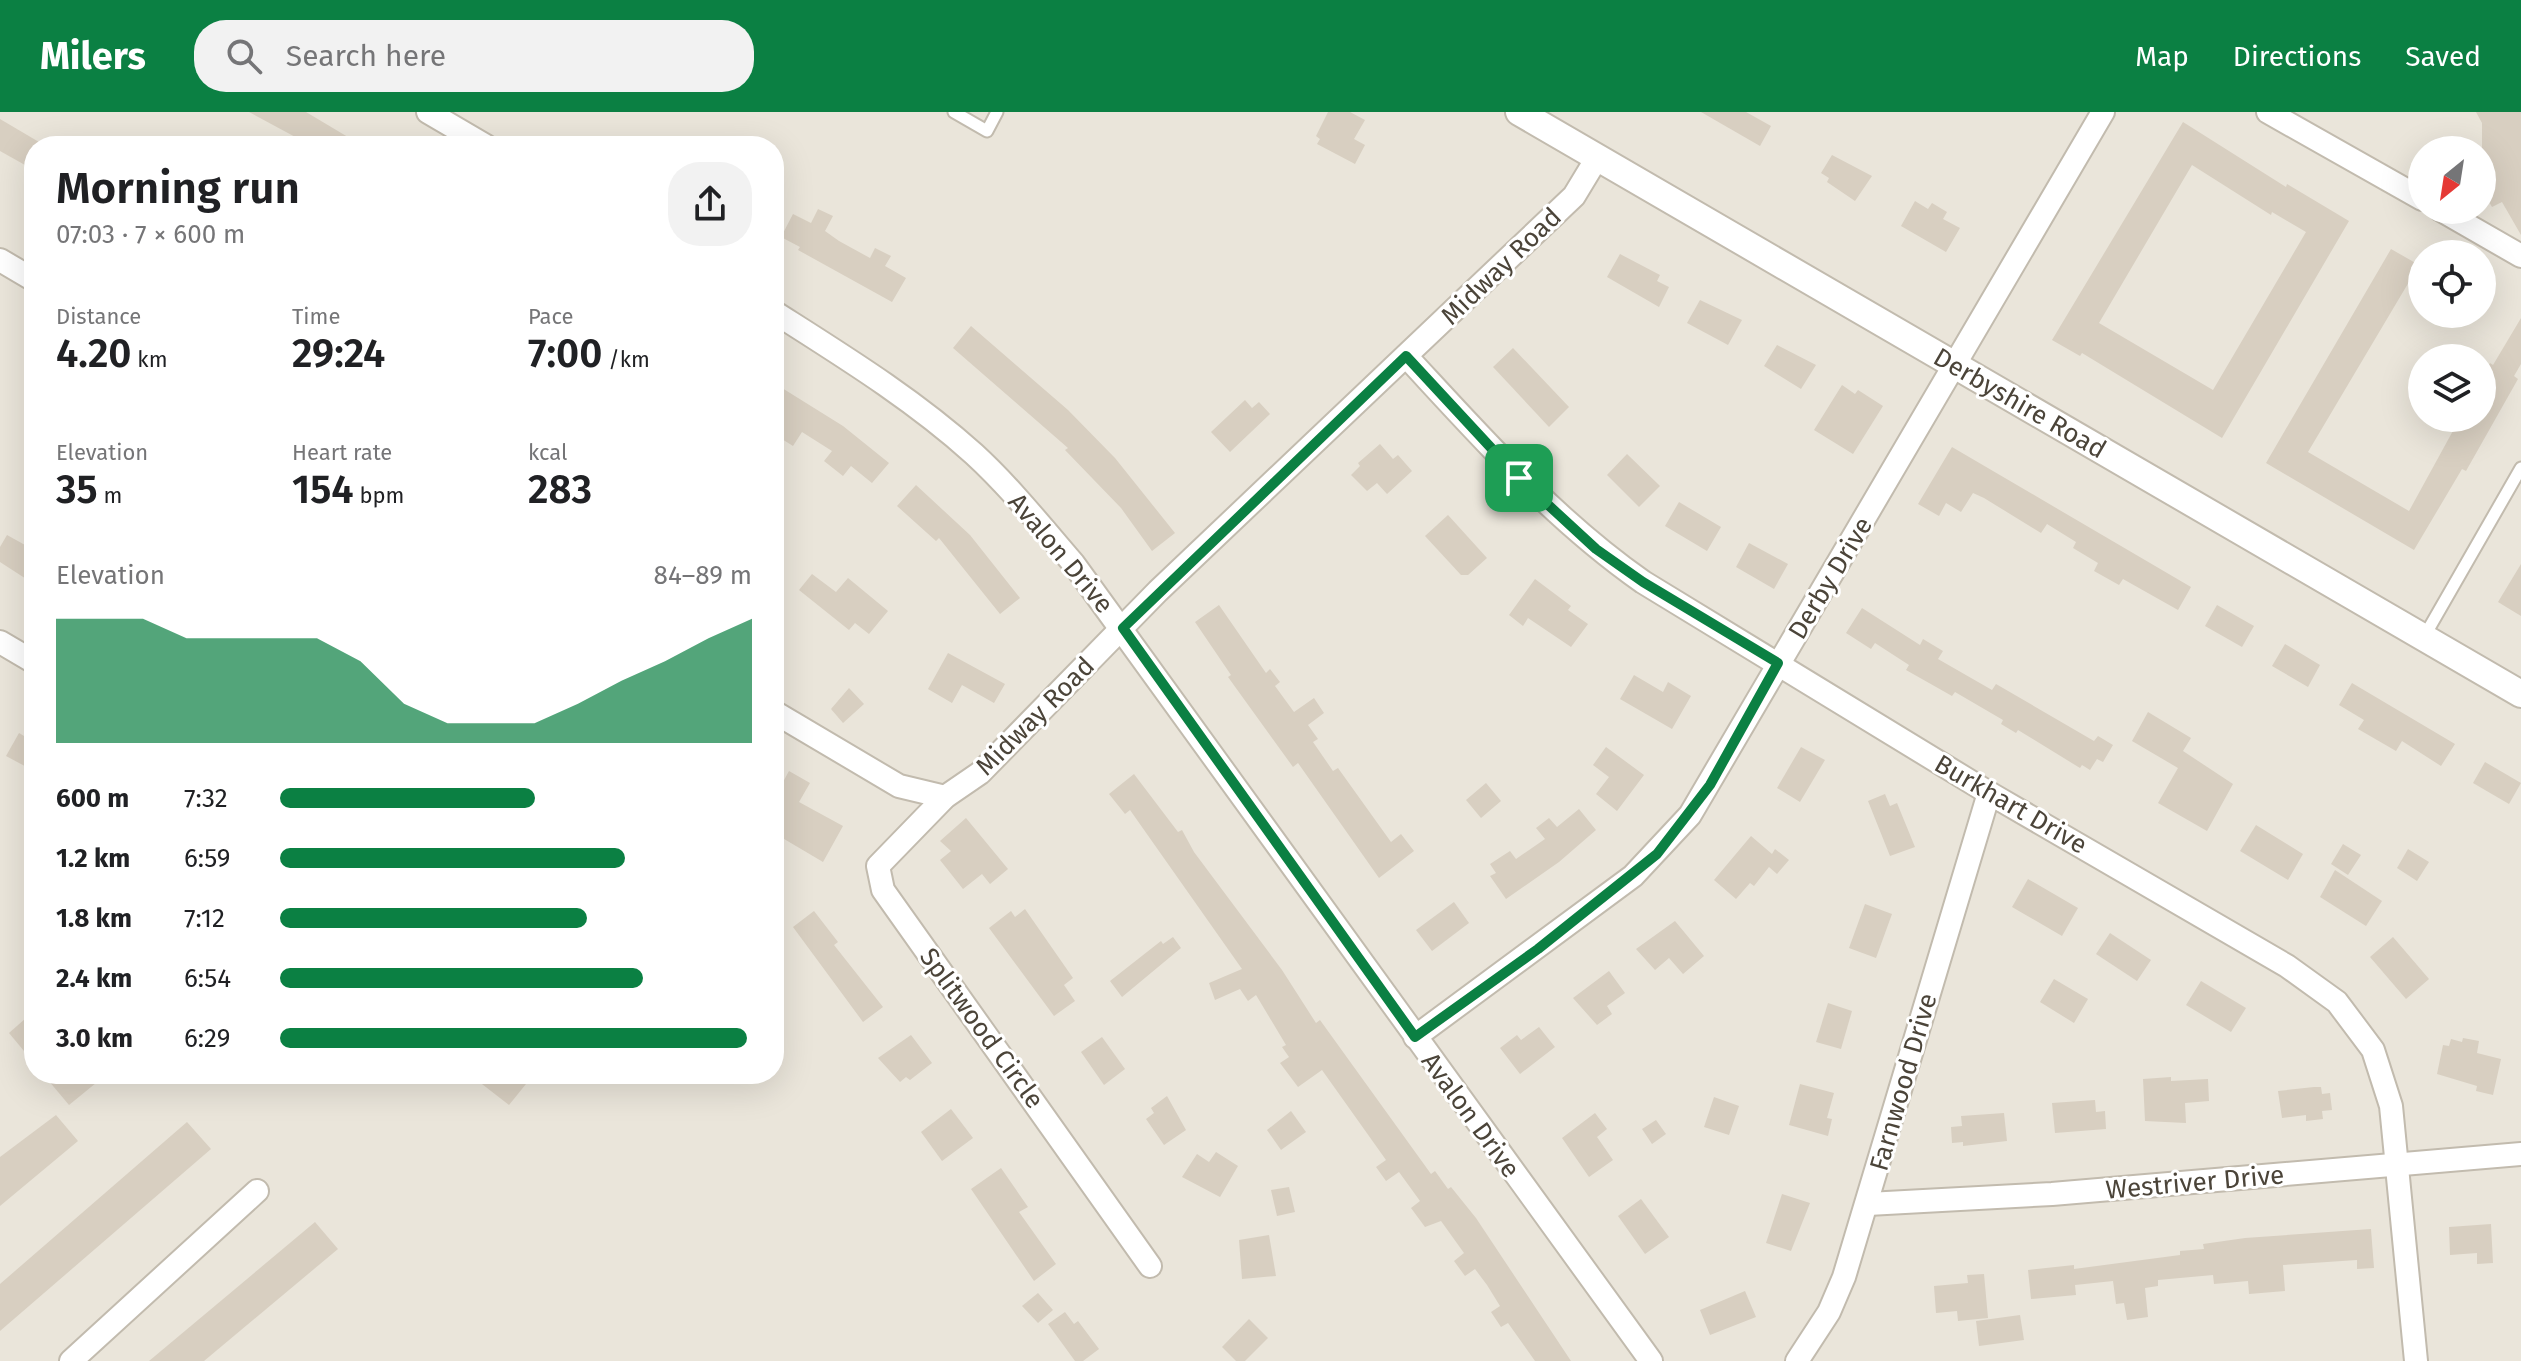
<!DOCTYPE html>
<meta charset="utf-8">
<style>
:root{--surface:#fff;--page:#f2f2f2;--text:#202124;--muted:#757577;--accent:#0b8043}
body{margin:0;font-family:"Fira Sans",sans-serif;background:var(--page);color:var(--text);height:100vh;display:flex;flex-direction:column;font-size:30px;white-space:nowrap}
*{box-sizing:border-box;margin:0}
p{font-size:26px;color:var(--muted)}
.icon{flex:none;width:44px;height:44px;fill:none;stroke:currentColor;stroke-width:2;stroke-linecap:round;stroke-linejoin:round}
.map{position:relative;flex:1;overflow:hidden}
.details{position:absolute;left:24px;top:24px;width:760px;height:948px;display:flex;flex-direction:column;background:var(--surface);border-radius:32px;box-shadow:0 8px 32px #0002}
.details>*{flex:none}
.needle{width:52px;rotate:210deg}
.tools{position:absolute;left:2408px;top:24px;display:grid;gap:16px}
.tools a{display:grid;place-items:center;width:88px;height:88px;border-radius:50%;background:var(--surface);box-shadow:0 8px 32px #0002;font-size:40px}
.pin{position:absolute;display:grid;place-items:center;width:68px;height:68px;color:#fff;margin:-34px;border-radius:16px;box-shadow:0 4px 12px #0006}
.round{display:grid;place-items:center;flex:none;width:84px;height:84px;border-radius:32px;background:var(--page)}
.headline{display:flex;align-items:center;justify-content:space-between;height:136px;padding:0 32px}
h1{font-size:44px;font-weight:600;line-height:60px}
.figures{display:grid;grid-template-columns:repeat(3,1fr);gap:12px;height:136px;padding:8px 32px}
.figures div{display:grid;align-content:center}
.figures b{font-size:40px;font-weight:600}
.figures small{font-size:22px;font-weight:400}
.figures p{font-size:22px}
.chart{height:224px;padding:16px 32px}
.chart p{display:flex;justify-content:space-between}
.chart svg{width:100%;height:144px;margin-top:8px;fill:var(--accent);opacity:.7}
ul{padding:0 32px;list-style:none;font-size:26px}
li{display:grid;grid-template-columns:128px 96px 1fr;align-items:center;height:60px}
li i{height:20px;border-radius:10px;background:var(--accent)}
header{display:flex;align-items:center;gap:48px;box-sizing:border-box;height:112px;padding:0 40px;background:var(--accent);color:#fff}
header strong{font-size:38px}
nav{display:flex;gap:44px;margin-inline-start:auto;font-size:28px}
.search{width:560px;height:72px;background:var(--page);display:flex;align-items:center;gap:20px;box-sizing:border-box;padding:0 28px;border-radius:32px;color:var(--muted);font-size:30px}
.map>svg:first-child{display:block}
.residential{fill:#eae5da;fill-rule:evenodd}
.building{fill:#d8cfc1;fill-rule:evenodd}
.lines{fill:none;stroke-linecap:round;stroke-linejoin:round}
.service-casing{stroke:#c2bbae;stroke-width:15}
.minor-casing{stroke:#c2bbae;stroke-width:26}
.tertiary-casing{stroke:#c2bbae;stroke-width:30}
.service{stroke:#fff;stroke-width:11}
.minor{stroke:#fff;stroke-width:22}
.tertiary{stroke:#fff;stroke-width:26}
.route-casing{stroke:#fff;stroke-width:16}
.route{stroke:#0b8043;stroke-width:10}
.labels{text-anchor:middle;stroke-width:6;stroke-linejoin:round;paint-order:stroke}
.street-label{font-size:26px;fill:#4b4439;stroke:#fff}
</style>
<header>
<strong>Milers</strong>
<div class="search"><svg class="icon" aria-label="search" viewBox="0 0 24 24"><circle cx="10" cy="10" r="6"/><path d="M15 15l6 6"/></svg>Search here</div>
<nav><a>Map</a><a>Directions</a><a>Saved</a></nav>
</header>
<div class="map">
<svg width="2521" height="1249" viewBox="0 0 2521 1249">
<rect width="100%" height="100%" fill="#f6f3ec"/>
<path class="residential" d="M0 0H2521V1249H0ZM34 34H774V962H34ZM2422 38H2482V98H2422ZM2422 142H2482V202H2422ZM2422 246H2482V306H2422Z"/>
<g class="building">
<path d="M249 0H306L363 34H312Z"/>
<path d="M1328 0H1350L1365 8 1354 27 1365 33 1355 52 1317 32 1320 27 1316 24Z"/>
<path d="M1701 0H1746L1771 14 1760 34Z"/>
<path d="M2476 0H2521V123L2502 90 2492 95 2482 78V11Z"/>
<path d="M0 7 39 30 25 53 0 39Z"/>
<path d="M2183 10 2286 75 2287 72 2349 109 2222 326 2082 241 2080 244 2052 228ZM2192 53 2271 103 2272 100 2306 120 2213 278 2099 211Z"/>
<path d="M1832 43 1872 64 1855 89 1827 70 1829 66 1821 61Z"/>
<path d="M1915 89 1928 97 1932 91 1947 100 1943 107 1960 116 1946 140 1901 114Z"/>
<path d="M818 97 833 104 825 119 839 129 870 146 875 136 891 144 885 154 906 166 892 190 798 138 800 135 781 125 793 102 811 111Z"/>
<path d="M2391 137 2419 153 2308 340 2409 399 2460 306H2482V264L2490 251 2493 253 2521 206V252L2514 264 2518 267 2466 359 2462 357 2414 438 2266 351Z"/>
<path d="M1620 142 1660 163 1657 169 1669 175 1659 195 1607 165Z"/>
<path d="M1700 188 1742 208 1728 233 1687 211Z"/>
<path d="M971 214 1068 298 1115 346 1175 421 1152 439 1121 396 1065 338 1068 336 953 236Z"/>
<path d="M1777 233 1816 253 1801 277 1764 254Z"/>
<path d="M1513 236 1569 295 1549 315 1493 255Z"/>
<path d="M1842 273 1855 282 1858 278 1883 294 1853 342 1814 318Z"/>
<path d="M782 276 843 314 889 351 872 371 851 354 843 364 824 349 832 339 802 320 793 334 774 322 782 309 774 305V288Z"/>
<path d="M1245 288 1252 296 1259 290 1270 302 1230 340 1211 320Z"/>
<path d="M1380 332 1393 347 1398 343 1412 359 1387 382 1377 371 1367 379 1351 363 1360 354 1358 351Z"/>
<path d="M1952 335 2191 475 2178 498 2123 467 2119 473 2094 459 2098 451 2073 436 2076 430 2047 412 2041 421 1984 386 1973 381 1961 400 1946 391 1939 404 1918 392Z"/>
<path d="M1627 342 1660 374 1639 395 1607 363Z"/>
<path d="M916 373 970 423 1020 486 1000 502 939 426 936 429 897 394Z"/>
<path d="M1679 390 1721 415 1707 439 1665 414Z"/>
<path d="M1448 403 1487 446 1468 463H1461L1425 424Z"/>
<path d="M7 423 34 438V472L0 450V435Z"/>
<path d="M1749 431 1788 452 1774 477 1736 455Z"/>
<path d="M2521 452V504L2498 490Z"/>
<path d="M812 462 836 480 848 466 888 499 869 522 855 511 849 518 799 478Z"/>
<path d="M1535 467 1571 494 1568 498 1588 512 1571 535 1528 506 1523 514 1509 503Z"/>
<path d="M1219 493 1266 561 1270 557 1280 570 1275 574 1294 600 1314 586 1324 601 1308 613 1318 627 1313 630 1333 659 1338 656 1391 730 1401 722 1414 739 1379 766 1298 651 1293 655 1228 565 1231 563 1195 510Z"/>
<path d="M2217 493 2254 514 2242 535 2205 514Z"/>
<path d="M1862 496 1920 533 1923 527 1943 539 1938 547 1992 578 1996 572 2094 629 2098 624 2113 633 2103 650 2097 647 2090 658 2082 653 2080 656 2018 618 2016 621 2001 612 2003 608 1955 580 1952 584 1906 558 1909 553 1875 531 1871 537 1846 521Z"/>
<path d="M2285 532 2320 553 2308 575 2272 554Z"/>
<path d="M948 541 1005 572 994 591 962 573 952 591 928 577Z"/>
<path d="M1634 563 1663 580 1668 570 1691 584 1672 617 1620 587Z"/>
<path d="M2352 571 2455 632 2441 654 2402 629 2396 639 2358 617 2364 608 2339 593Z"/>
<path d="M849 576 864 592 843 611 831 597Z"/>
<path d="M2148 600 2191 626 2183 639 2233 672 2207 719 2158 691 2178 656 2132 629Z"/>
<path d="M19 621 34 630V659L6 644Z"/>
<path d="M1606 635 1644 663 1617 699 1596 682 1609 665 1593 653Z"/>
<path d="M1801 635 1825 648 1800 690 1777 676Z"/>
<path d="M2485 650 2521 671 2509 692 2473 671Z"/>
<path d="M789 659 810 671 799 690 843 714 823 750 774 721V665L783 670Z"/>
<path d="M1134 662 1178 720 1182 718 1194 740 1282 858 1316 911 1320 908 1431 1062 1435 1059 1448 1077 1451 1075 1476 1106 1571 1249H1535L1508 1211 1501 1215 1491 1200 1500 1194 1487 1173 1475 1157 1465 1164 1454 1149 1464 1141 1441 1109 1425 1115 1411 1096 1420 1089 1399 1060 1386 1069 1376 1055 1386 1048 1322 958 1298 975 1280 951 1289 945 1282 935 1286 933 1256 883 1248 889 1240 877 1215 888 1209 871 1242 857 1130 698 1125 702 1109 682Z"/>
<path d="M1486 671 1501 689 1481 706 1466 688Z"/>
<path d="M1885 682 1890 694 1897 691 1915 735 1890 744 1868 689Z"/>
<path d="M1579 697 1596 718 1559 750 1506 787 1490 764 1496 761 1490 752 1510 739 1516 747 1545 727 1536 716 1549 706 1557 715Z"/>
<path d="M966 706 1008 757 990 772 982 762 963 777 940 748 951 739 940 729Z"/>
<path d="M2256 713 2303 742 2288 768 2240 739Z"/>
<path d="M1751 724 1772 742 1775 737 1789 748 1777 762 1769 755 1754 774 1750 771 1736 787 1714 768Z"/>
<path d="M2343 732 2361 743 2348 763 2331 752Z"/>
<path d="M2408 737 2429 750 2417 769 2397 756Z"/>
<path d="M2335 758 2382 789 2366 814 2320 785Z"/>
<path d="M2028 767 2078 796 2062 824 2012 795Z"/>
<path d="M1454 790 1469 811 1432 839 1416 818Z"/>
<path d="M1865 792 1892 802 1876 846 1849 836Z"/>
<path d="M1025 797 1073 866 1064 873 1075 889 1054 904 989 816 1011 799 1015 805Z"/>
<path d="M814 799 838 830 834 833 883 895 863 910 793 815Z"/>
<path d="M1675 809 1704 844 1683 862 1669 846 1655 858 1636 837Z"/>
<path d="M2110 821 2151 848 2137 869 2096 842Z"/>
<path d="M1173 825 1181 836 1122 885 1110 869 1161 829 1163 832Z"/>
<path d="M2393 825 2429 867 2406 887 2370 845Z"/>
<path d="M1609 859 1625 881 1607 894 1612 902 1597 913 1573 886Z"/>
<path d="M2054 867 2088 887 2074 911 2040 890Z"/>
<path d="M2201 869 2246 896 2231 920 2186 893Z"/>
<path d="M1828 891 1852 899 1841 937 1816 930Z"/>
<path d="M34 899V951L9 921Z"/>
<path d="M1539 915 1555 935 1520 962 1500 936 1517 923 1521 928Z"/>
<path d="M911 923 932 951 910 968 906 965 900 970 878 946Z"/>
<path d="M1102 925 1125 957 1104 973 1081 940Z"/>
<path d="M2463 926 2479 929 2477 941 2501 947 2493 983 2476 979 2477 974 2437 962 2443 933 2449 934 2451 927 2462 930Z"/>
<path d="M43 962H107L69 993Z"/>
<path d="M469 962H513L526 972 509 993Z"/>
<path d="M2171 965V969L2208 967 2209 989 2185 991 2186 1011 2145 1009 2143 967Z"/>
<path d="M1800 972 1834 981 1827 1006 1832 1007 1828 1024 1789 1013Z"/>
<path d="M2314 975H2321L2322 982 2330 981 2332 998 2322 999 2323 1007 2306 1009V1003L2282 1006 2278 979Z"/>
<path d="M1167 984 1186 1018 1164 1033 1146 1007 1154 1001 1151 996Z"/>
<path d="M1714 985 1739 994 1729 1023 1704 1015Z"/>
<path d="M2095 988 2096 1000 2105 999 2106 1017 2055 1021 2052 991Z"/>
<path d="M951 997 973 1026 942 1049 921 1020Z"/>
<path d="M1291 999 1306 1020 1281 1038 1267 1018Z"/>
<path d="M1595 1001 1607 1017 1597 1025 1613 1048 1589 1065 1562 1026Z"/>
<path d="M2004 1001 2007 1029 1963 1034V1030L1952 1031 1951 1015 1962 1014 1961 1004Z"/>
<path d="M56 1003 78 1029 0 1094V1045Z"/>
<path d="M1656 1008 1666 1022 1652 1032 1642 1017Z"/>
<path d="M187 1010 211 1037 0 1219V1172Z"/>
<path d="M1216 1040 1238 1054 1220 1085 1182 1065 1197 1042 1209 1050Z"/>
<path d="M1001 1056 1028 1095 1019 1100 1056 1152 1034 1169 971 1077Z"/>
<path d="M1289 1075 1295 1100 1277 1104 1271 1078Z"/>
<path d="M1782 1082 1810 1091 1791 1139 1766 1131Z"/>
<path d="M1641 1087 1669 1125 1645 1142 1618 1104Z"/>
<path d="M315 1110 338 1137 204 1249H149Z"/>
<path d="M2491 1112 2493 1151 2477 1152V1141L2450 1143 2449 1115Z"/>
<path d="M2371 1117 2374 1156 2357 1157V1148L2283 1153 2285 1179 2249 1182 2248 1169 2214 1172 2213 1163 2158 1168V1174L2145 1176 2148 1205 2127 1208 2124 1191 2116 1192 2113 1169 2075 1173 2076 1183 2031 1187 2028 1158 2074 1153V1157L2180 1143V1139L2204 1137 2203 1132 2245 1126Z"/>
<path d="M1269 1123 1276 1164 1242 1167 1239 1128Z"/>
<path d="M1984 1162 1988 1206 1958 1209 1957 1199 1936 1201 1934 1174 1968 1171 1967 1163Z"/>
<path d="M1745 1179 1756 1205 1710 1223 1700 1198Z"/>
<path d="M1038 1181 1053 1198 1038 1211 1022 1194Z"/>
<path d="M1065 1200 1074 1212 1078 1209 1099 1237 1083 1249H1075L1048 1212Z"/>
<path d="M2020 1203 2024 1228 1979 1234 1976 1209Z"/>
<path d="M1249 1207 1268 1226 1245 1249H1236L1222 1235Z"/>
</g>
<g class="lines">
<g class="service-casing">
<g id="service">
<path d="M954 0 987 19 997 0"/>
<path d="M2424 525 2521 356"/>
</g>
</g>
<g class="minor-casing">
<g id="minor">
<path d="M428 0 486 34"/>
<path d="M2268 0 2422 87"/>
<path d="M2441 98 2521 144"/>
<path d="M0 148 34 168"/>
<path d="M774 200C843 244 913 287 974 342 1010 375 1041 414 1073 451L1651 1249"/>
<path d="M1406 244C1481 325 1553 407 1643 470L1989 681 2287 854 2337 890 2373 938 2391 994 2416 1249"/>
<path d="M0 530 34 550"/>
<path d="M774 600 899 674 945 685"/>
<path d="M1415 925 1633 764 1690 703 2103 0"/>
<path d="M1868 1092 2052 1082 2521 1042"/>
<path d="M1150 1154 883 778 878 754 945 685 980 661 1158 479 1574 84 1597 46"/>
<path d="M71 1249 257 1079"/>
<path d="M1797 1249 1829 1200 1844 1165 1989 681"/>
</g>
</g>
<g class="tertiary-casing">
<path id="tertiary" d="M1519 0 2521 582"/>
</g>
<use href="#service" class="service"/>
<use href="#minor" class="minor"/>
<use href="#tertiary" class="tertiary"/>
</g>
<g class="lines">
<g class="route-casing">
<path id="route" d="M1406 244 1519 366 1596 437 1643 470 1778 551 1710 673 1657 742 1538 837 1415 925 1123 516Z"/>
</g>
<use href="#route" class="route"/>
</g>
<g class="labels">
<g class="street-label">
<text transform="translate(1501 154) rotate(-44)" y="9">Midway Road</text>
<text transform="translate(2020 291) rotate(30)" y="9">Derbyshire Road</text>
<text transform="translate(1061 441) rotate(50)" y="9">Avalon Drive</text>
<text transform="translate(1830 466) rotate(-59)" y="9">Derby Drive</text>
<text transform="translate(1035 604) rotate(-45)" y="9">Midway Road</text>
<text transform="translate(2011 692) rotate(30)" y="9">Burkhart Drive</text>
<text transform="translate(982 916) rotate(54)" y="9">Splitwood Circle</text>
<text transform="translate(1903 970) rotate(-74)" y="9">Farnwood Drive</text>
<text transform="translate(1471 1003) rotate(54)" y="9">Avalon Drive</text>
<text transform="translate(2195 1070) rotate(-5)" y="9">Westriver Drive</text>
</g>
</g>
</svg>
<div class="tools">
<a><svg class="needle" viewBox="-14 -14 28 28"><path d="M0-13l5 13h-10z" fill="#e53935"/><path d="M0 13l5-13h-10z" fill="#757577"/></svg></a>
<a><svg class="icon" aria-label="locate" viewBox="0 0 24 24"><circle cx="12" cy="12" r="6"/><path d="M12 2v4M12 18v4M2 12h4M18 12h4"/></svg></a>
<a><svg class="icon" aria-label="layers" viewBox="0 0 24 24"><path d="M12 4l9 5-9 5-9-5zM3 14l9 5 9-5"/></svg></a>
</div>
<div class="pin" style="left:1519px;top:366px;background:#1e9e55"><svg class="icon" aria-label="arrive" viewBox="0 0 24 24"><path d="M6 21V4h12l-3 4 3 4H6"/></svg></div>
<section class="details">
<div class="headline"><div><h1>Morning run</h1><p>07:03 · 7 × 600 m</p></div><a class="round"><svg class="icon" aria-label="share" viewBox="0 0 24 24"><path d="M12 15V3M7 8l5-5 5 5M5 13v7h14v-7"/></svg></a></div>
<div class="figures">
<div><p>Distance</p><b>4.20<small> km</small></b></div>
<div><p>Time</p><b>29:24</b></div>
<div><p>Pace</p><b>7:00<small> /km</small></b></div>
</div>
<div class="figures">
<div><p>Elevation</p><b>35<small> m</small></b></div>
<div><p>Heart rate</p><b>154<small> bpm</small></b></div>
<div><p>kcal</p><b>283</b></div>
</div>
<div class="chart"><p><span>Elevation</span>84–89 m</p>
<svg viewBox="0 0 160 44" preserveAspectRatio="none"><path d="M0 44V6L10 6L20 6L30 12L40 12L50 12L60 12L70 19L80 32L90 38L100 38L110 38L120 32L130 25L140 19L150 12L160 6V44z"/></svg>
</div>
<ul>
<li><b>600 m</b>7:32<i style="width:54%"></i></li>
<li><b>1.2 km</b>6:59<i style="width:73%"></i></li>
<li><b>1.8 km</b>7:12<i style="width:65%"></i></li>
<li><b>2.4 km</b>6:54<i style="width:77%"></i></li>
<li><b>3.0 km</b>6:29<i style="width:99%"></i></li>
</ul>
</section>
</div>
